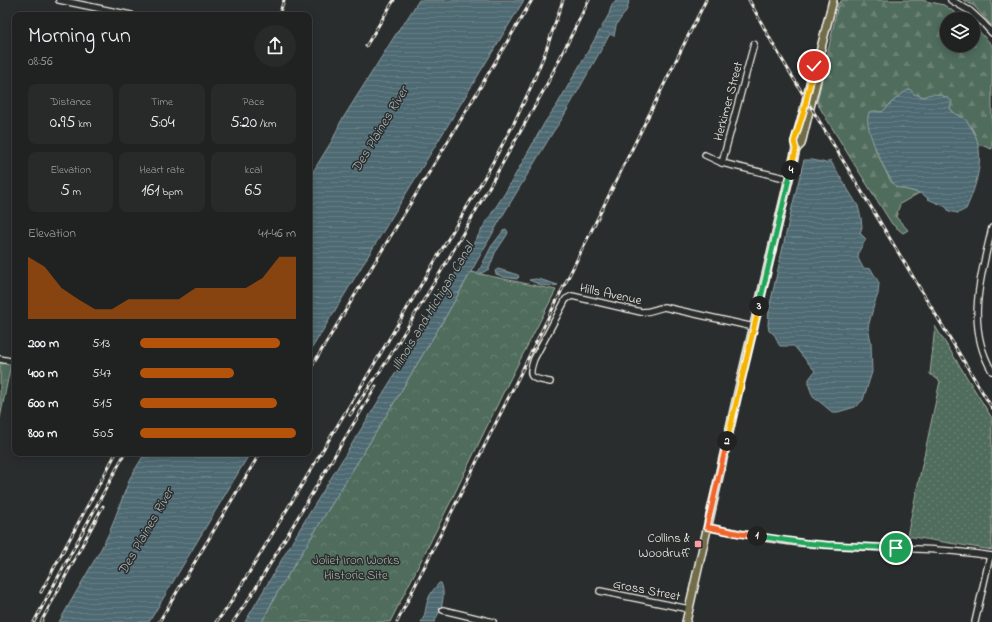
<!DOCTYPE html>
<meta charset="utf-8">
<style>
:root{--surface:#202222;--page:#282a2a;--text:#f1f3f6;--muted:#a2a4a5;--line:#3d3f40;--accent:#b45309}
body{margin:0;font-family:"Indie Flower",sans-serif;background:var(--page);color:var(--text);height:100vh;display:flex;flex-direction:column;font-size:15px;white-space:nowrap}
*{box-sizing:border-box;margin:0}
p{font-size:13px;color:var(--muted)}
.icon{flex:none;width:22px;height:22px;fill:none;stroke:currentColor;stroke-width:2;stroke-linecap:round;stroke-linejoin:round}
.map{position:relative;flex:1;overflow:hidden}
.drawer{position:absolute;left:12px;top:12px;width:300px;height:444px;display:flex;flex-direction:column;background:var(--surface);border-radius:8px;box-shadow:0 2px 10px #0003,0 0 0 1px var(--line)}
.drawer>*{flex:none}
.controls{position:absolute;left:940px;top:12px;display:grid;gap:8px}
.controls a{display:grid;place-items:center;width:40px;height:40px;border-radius:50%;background:var(--surface);box-shadow:0 2px 10px #0003,0 0 0 1px var(--line);font-size:20px}
.pin{position:absolute;display:grid;place-items:center;width:34px;height:34px;color:#fff;margin:-17px;border:2px solid #fff;border-radius:50%;box-shadow:0 1px 4px #0007}
.km{position:absolute;width:20px;height:20px;margin:-10px;border-radius:50%;background:#222;color:#fff;font-size:11px;line-height:20px;text-align:center}
.round{display:grid;place-items:center;flex:none;width:42px;height:42px;border-radius:21px;background:var(--page)}
.overview{display:flex;align-items:center;justify-content:space-between;height:68px;padding:0 16px}
h1{font-size:22px;font-weight:600;line-height:30px}
.stats{display:grid;grid-template-columns:repeat(3,1fr);gap:6px;height:68px;padding:4px 16px}
.stats div{display:grid;align-content:center;border-radius:8px;background:var(--page);text-align:center}
.stats b{font-size:17px;font-weight:600}
.stats small{font-size:11px;font-weight:400}
.stats p{font-size:11px}
.chart{height:112px;padding:8px 16px}
.chart p{display:flex;justify-content:space-between}
.chart svg{width:100%;height:72px;margin-top:4px;fill:var(--accent);opacity:.7}
ul{padding:0 16px;list-style:none;font-size:13px}
li{display:grid;grid-template-columns:64px 48px 1fr;align-items:center;height:30px}
li i{height:10px;border-radius:5px;background:var(--accent)}
.map>svg:first-child{display:block}
.grass{fill:url(#grass-dots);stroke:#a2aea2}
.forest{fill:url(#forest-firs);stroke:#a2aea2}
.park{fill:url(#park-crowns);stroke:#a2aea2}
.water{fill:url(#water-rules);stroke:#909fa1}
.lines{fill:none;stroke-linecap:round;stroke-linejoin:round}
.minor-casing{stroke:#f4f1e8;stroke-width:8}
.major-casing{stroke:#f4f1e8;stroke-width:10}
.minor{stroke:#2a2d2e;stroke-width:5.5}
.major{stroke:#716d4b;stroke-width:7}
.rail-casing{stroke:#f4f1e8;stroke-width:3}
.rail{stroke:#2a2d2e;stroke-width:1.5;stroke-dasharray:4.5;stroke-linecap:butt}
.split-1-casing{stroke:#fff;stroke-width:8}
.split-2-casing{stroke:#fff;stroke-width:8}
.split-3-casing{stroke:#fff;stroke-width:8}
.split-4-casing{stroke:#fff;stroke-width:8}
.split-5-casing{stroke:#fff;stroke-width:8}
.split-1{stroke:#22a559;stroke-width:5}
.split-2{stroke:#f0652b;stroke-width:5}
.split-3{stroke:#f5b400;stroke-width:5}
.split-4{stroke:#22a559;stroke-width:5}
.split-5{stroke:#f5b400;stroke-width:5}
.poi-dot{fill:#ff9aa2;stroke:#2a2d2e;stroke-width:1.5}
.labels{text-anchor:middle;stroke-width:3;stroke-linejoin:round;paint-order:stroke}
.street-label{font-size:13px;fill:#f4f1e8;stroke:#2a2d2e}
.poi-label{font-size:13px;fill:#f4f1e8;stroke:#2a2d2e;text-anchor:end}
.park-label{font-size:13px;fill:#aab5a9;stroke:#2a2d2e}
.water-label{font-size:14px;font-style:italic;fill:#a9b4b3;stroke:#2a2d2e}
</style>
<div class="map">
<svg width="992" height="622" viewBox="0 0 992 622">
<defs>
<pattern id="grass-dots" width="8" height="8" patternUnits="userSpaceOnUse"><rect width="8" height="8" fill="#506c5b"/><path d="M2 2h.1M6 6h.1" fill="none" stroke="#6a8173" stroke-width="1.8" stroke-linecap="round"/></pattern>
<pattern id="forest-firs" width="22" height="20" patternUnits="userSpaceOnUse"><rect width="22" height="20" fill="#506c5b"/><path d="M5 1l3.5 6h-7zM16 11l3.5 6h-7z" fill="#6a8173"/></pattern>
<pattern id="park-crowns" width="20" height="18" patternUnits="userSpaceOnUse"><rect width="20" height="18" fill="#506c5b"/><path d="M2 6a3 3 0 1 1 6 0M12 15a3 3 0 1 1 6 0" fill="none" stroke="#6a8173"/></pattern>
<pattern id="water-rules" width="6" height="5" patternUnits="userSpaceOnUse"><rect width="6" height="5" fill="#4e6972"/><path d="M0 2.5h6" fill="none" stroke="#687f86"/></pattern>
</defs>
<rect width="100%" height="100%" fill="#2a2d2e"/>
<filter id="ink" filterUnits="userSpaceOnUse"><feTurbulence type="fractalNoise" baseFrequency=".025" numOctaves="2"/><feDisplacementMap in="SourceGraphic" scale="8" xChannelSelector="R" yChannelSelector="G"/><feConvolveMatrix kernelMatrix="1 2 1 2 8 2 1 2 1" color-interpolation-filters="sRGB"/></filter>
<g filter="url(#ink)">
<path class="grass" d="M935 326 992 418V550L907 536 940 381 930 374Z"/>
<g class="forest">
<path d="M842 0H921L944 5 964 19H947V45H973V25L992 45V149L978 144C975 134 971 123 962 117 956 113 954 114 950 108V105L948 98C938 94 934 93 924 97L914 94 903 93 891 103 882 112 874 111 870 131 876 151 891 182 903 189 908 190 919 193 900 204 896 217 908 230 903 233 892 224 851 159 817 103 838 4Z"/>
<path d="M963 0H992V26L974 6Z"/>
</g>
<g class="park">
<path d="M471 272 556 290 502 395 451 501 390 622H262L277 593 389 411 446 316Z"/>
<path d="M0 362 11 364 0 418Z"/>
</g>
<g class="water">
<path d="M419 0H524L309 353V180L314 170 333 139 340 123 401 26 403 25Z"/>
<path d="M618 0H629C628 13 621 16 616 26 615 29 615 33 614 36L610 34 562 119 553 132 503 215 446 316 389 411 277 593 262 622H245L301 527 422 330 488 219 505 193 545 122 557 105 603 25 609 14 612 4Z"/>
<path d="M910 89 914 94 924 97C932 91 944 95 952 101L950 108C950 108 953 113 954 113 957 115 961 116 965 119 967 121 969 124 970 126 988 150 977 185 966 209L958 213 953 212 949 211 946 207 928 199 924 195 916 192 896 187C886 174 870 140 868 124 867 120 868 116 869 112L874 111 882 112C892 103 898 95 910 89Z"/>
<path d="M804 160H813L826 163 830 160 858 206 861 218 862 227 860 233 866 239 859 251 858 258 863 268 871 269 879 283 878 294 874 305 868 327 871 342 872 372 863 400 855 407 838 412H832L820 402 813 397 809 386V379L815 371 794 346H780C775 340 778 335 769 331L768 325 769 309 792 207Z"/>
<path d="M506 229 508 232 507 235 495 253 489 269 478 275 477 274 479 271 491 247 504 230Z"/>
<path d="M498 269 518 275 519 277 517 279 504 277 496 274 495 271Z"/>
<path d="M536 279 542 280 558 285 551 286 541 285 529 280Z"/>
<path d="M145 453H250L149 622H59L101 549 110 531 130 478Z"/>
<path d="M439 583H441C445 591 443 605 439 613 437 616 436 618 435 622H421C426 615 425 608 428 600 430 593 435 588 439 583Z"/>
</g>
<g class="lines">
<g class="minor-casing">
<g id="minor">
<path d="M59 0 131 15"/>
<path d="M951 0 970 11 983 23 992 33"/>
<path d="M705 155 722 163 789 179"/>
<path d="M722 163 754 44"/>
<path d="M992 228C981 276 965 325 992 371"/>
<path d="M0 359 15 362"/>
<path d="M550 382C531 378 527 379 534 359L566 299 572 296 641 312C651 312 655 309 664 307L754 327"/>
<path d="M707 527C747 535 787 543 828 545 882 549 938 547 992 556"/>
<path d="M600 591 689 609"/>
<path d="M443 610 493 622"/>
<path d="M975 622 990 556"/>
</g>
</g>
<g class="major-casing">
<g id="major">
<path d="M796 149 801 144 820 67 818 60 833 0"/>
<path d="M686 622 739 388 796 149 795 142 804 110 814 66 818 60"/>
</g>
</g>
<use href="#minor" class="minor"/>
<use href="#major" class="major"/>
<g class="rail-casing">
<g id="rail">
<path d="M749 0 774 46 992 408"/>
<path d="M279 15 284 0"/>
<path d="M366 46 394 0"/>
<path d="M309 371 453 133 532 0"/>
<path d="M350 415 387 361 449 258 545 88 589 0"/>
<path d="M41 592 116 453"/>
<path d="M34 622 125 453"/>
<path d="M41 622 103 506"/>
<path d="M159 622 260 453"/>
<path d="M216 622 226 610 247 576 366 378 487 173 514 123 530 89 545 53 563 0"/>
<path d="M233 622 254 591 376 386"/>
<path d="M397 622 706 0"/>
</g>
</g>
<use href="#rail" class="rail"/>
</g>
</g>
<g class="lines" filter="url(#ink)">
<g class="split-1-casing">
<path id="split-1" d="M757 536 805 543 827 545 896 548"/>
</g>
<g class="split-2-casing">
<path id="split-2" d="M727 441 707 527 741 534 757 536"/>
</g>
<g class="split-3-casing">
<path id="split-3" d="M727 441 759 306"/>
</g>
<g class="split-4-casing">
<path id="split-4" d="M759 306 791 170"/>
</g>
<g class="split-5-casing">
<path id="split-5" d="M791 170 796 149 794 142 804 110 814 66"/>
</g>
<use href="#split-1" class="split-1"/>
<use href="#split-2" class="split-2"/>
<use href="#split-3" class="split-3"/>
<use href="#split-4" class="split-4"/>
<use href="#split-5" class="split-5"/>
</g>
<rect class="poi-dot" x="694" y="540" width="8" height="8" rx="2"/>
<g class="labels">
<g class="street-label">
<text transform="translate(727 101) rotate(-75)" y="5">Herkimer Street</text>
<text transform="translate(611 293) rotate(12)" y="5">Hills Avenue</text>
<text transform="translate(647 589) rotate(11)" y="5">Gross Street</text>
</g>
<g class="poi-label">
<text x="690" y="542">Collins &amp;<tspan x="690" dy="15">Woodruff</tspan></text>
</g>
<g class="park-label">
<text x="356" y="564">Joliet Iron Works<tspan x="356" dy="15">Historic Site</tspan></text>
</g>
<g class="water-label">
<text transform="translate(379 129) rotate(-59)" y="5">Des Plaines River</text>
<text transform="translate(432 306) rotate(-59)" y="5">Illinois and Michigan Canal</text>
<text transform="translate(145 531) rotate(-60)" y="5">Des Plaines River</text>
</g>
</g>
</svg>
<div class="controls">
<a><svg class="icon" aria-label="layers" viewBox="0 0 24 24"><path d="M12 4l9 5-9 5-9-5zM3 14l9 5 9-5"/></svg></a>
</div>
<div class="pin" style="left:896px;top:548px;background:#1e9e55"><svg class="icon" aria-label="arrive" viewBox="0 0 24 24"><path d="M6 21V4h12l-3 4 3 4H6"/></svg></div>
<div class="pin" style="left:814px;top:66px;background:#d93025"><svg class="icon" aria-label="check" viewBox="0 0 24 24"><path d="M5 12l5 5 9-10"/></svg></div>
<b class="km" style="left:757px;top:536px">1</b>
<b class="km" style="left:727px;top:441px">2</b>
<b class="km" style="left:759px;top:306px">3</b>
<b class="km" style="left:791px;top:170px">4</b>
<section class="drawer">
<div class="overview"><div><h1>Morning run</h1><p>08:56</p></div><a class="round"><svg class="icon" aria-label="share" viewBox="0 0 24 24"><path d="M12 15V3M7 8l5-5 5 5M5 13v7h14v-7"/></svg></a></div>
<div class="stats">
<div><p>Distance</p><b>0.95<small> km</small></b></div>
<div><p>Time</p><b>5:04</b></div>
<div><p>Pace</p><b>5:20<small> /km</small></b></div>
</div>
<div class="stats">
<div><p>Elevation</p><b>5<small> m</small></b></div>
<div><p>Heart rate</p><b>161<small> bpm</small></b></div>
<div><p>kcal</p><b>65</b></div>
</div>
<div class="chart"><p><span>Elevation</span>41–46 m</p>
<svg viewBox="0 0 160 44" preserveAspectRatio="none"><path d="M0 44V6L10 12L20 25L30 32L40 38L50 38L60 32L70 32L80 32L90 32L100 25L110 25L120 25L130 25L140 19L150 6L160 6V44z"/></svg>
</div>
<ul>
<li><b>200 m</b>5:13<i style="width:90%"></i></li>
<li><b>400 m</b>5:47<i style="width:60%"></i></li>
<li><b>600 m</b>5:15<i style="width:88%"></i></li>
<li><b>800 m</b>5:05<i style="width:100%"></i></li>
</ul>
</section>
</div>
